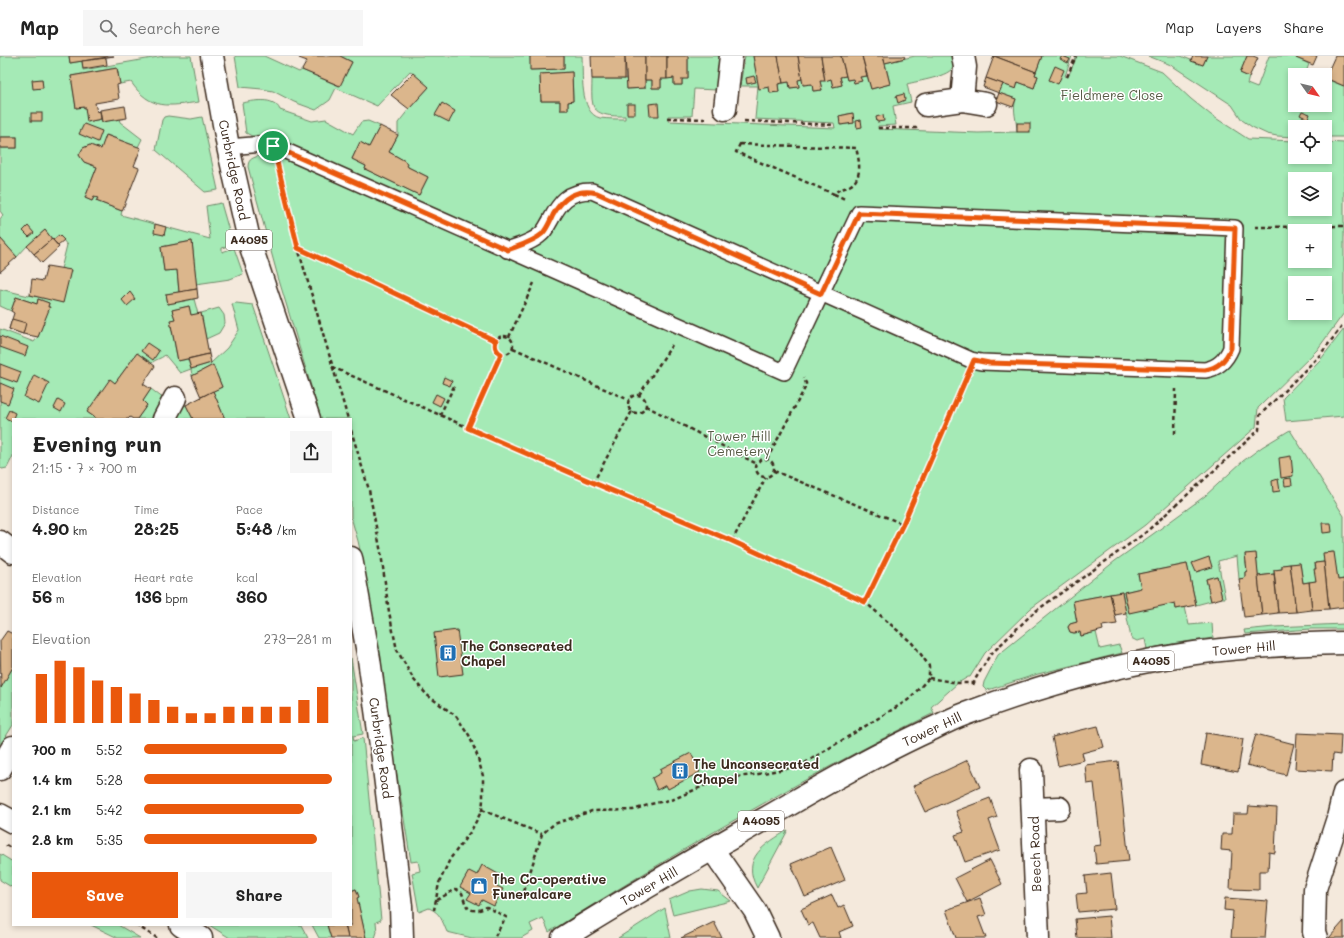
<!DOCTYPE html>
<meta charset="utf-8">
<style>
:root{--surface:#fff;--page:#f6f6f6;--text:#222;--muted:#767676;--line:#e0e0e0;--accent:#ea580c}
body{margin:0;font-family:Mali,sans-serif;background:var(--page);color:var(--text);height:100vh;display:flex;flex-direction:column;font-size:15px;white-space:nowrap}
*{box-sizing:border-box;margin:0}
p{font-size:13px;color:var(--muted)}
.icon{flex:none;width:22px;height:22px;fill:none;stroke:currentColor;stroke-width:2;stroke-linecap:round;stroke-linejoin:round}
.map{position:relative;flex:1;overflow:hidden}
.drawer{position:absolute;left:12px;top:362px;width:340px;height:508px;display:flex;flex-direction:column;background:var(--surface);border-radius:0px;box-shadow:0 2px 6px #0003}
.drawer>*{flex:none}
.needle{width:26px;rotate:124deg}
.tools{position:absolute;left:1288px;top:12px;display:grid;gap:8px}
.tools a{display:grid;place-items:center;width:44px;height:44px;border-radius:0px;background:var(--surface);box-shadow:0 2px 6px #0003;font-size:20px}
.pin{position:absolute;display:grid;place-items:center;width:34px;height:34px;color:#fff;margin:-17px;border:2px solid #fff;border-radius:50%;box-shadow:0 1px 4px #0007}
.round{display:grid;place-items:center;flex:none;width:42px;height:42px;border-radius:0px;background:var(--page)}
.headline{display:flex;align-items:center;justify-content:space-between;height:68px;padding:0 20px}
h1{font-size:22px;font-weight:700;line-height:30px}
.figures{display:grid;grid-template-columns:repeat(3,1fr);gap:6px;height:68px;padding:4px 20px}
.figures div{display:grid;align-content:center}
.figures b{font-size:17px;font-weight:700}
.figures small{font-size:11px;font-weight:400}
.figures p{font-size:11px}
.chart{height:112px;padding:8px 20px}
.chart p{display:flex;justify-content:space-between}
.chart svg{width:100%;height:72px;margin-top:4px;stroke:var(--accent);stroke-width:6}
.cta{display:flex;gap:8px;margin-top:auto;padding:8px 20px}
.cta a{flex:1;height:46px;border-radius:0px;background:var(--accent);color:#fff;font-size:16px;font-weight:700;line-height:46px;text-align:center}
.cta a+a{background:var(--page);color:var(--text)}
ul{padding:0 20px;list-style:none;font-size:13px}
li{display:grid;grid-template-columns:64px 48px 1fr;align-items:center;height:30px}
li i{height:10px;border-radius:5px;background:var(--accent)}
header{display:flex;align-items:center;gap:24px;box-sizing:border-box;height:56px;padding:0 20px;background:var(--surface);border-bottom:1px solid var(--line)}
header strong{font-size:19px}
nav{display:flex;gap:22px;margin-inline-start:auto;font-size:14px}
.search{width:280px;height:36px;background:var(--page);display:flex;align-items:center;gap:10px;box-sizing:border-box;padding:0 14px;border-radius:0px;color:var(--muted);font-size:15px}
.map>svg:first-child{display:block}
.green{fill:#a5eab6;stroke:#708a6a;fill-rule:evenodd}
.building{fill:#dbb68c;stroke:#3b2a1e}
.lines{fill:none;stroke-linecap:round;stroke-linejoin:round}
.service-casing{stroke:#3b2a1e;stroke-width:18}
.minor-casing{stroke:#3b2a1e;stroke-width:25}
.primary-casing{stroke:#3b2a1e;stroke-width:25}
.path{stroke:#3b2a1e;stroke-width:2.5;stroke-dasharray:4 3;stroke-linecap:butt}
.service{stroke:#fff;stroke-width:15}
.minor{stroke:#fff;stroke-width:22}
.primary{stroke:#fff;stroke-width:22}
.route-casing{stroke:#fff;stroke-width:8}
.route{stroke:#ea580c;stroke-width:5}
.labels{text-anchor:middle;stroke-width:3;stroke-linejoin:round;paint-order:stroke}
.shield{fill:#fff;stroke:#766a62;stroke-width:1}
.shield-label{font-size:12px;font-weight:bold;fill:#3b2a1e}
.park-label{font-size:13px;fill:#565a44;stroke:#fff}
.street-label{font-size:13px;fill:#3b2a1e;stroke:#fff}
.poi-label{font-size:13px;font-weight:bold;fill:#3b2a1e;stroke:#fff;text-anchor:start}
</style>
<header>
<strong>Map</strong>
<div class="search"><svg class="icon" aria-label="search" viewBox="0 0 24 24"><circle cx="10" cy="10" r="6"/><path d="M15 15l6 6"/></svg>Search here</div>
<nav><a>Map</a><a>Layers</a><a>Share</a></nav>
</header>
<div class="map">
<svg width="1344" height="882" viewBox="0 0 1344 882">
<rect width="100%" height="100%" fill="#f4e9dc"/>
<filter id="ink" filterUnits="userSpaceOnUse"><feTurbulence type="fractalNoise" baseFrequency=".025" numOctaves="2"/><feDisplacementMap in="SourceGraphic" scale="8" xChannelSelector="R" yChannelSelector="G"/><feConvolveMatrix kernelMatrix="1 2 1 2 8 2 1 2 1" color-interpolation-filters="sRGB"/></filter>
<g filter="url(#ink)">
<g class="green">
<path d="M0 0H69L70 7 82 5 83 14 164 0H191L199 46C169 50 151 55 131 26L120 28 117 12 71 20 76 52 85 51 88 66 101 63 102 66 119 63 120 66 142 83 138 91 107 79 101 93 90 89 83 92 79 99 84 106 97 111 85 142 92 145 94 141 98 142 96 145 122 155 121 159 210 183 206 150 221 147 233 189 222 192V196L234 192 243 218 230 223 196 228 192 185 161 191 164 215 177 214 179 236 166 238 168 248 194 243 198 258 191 259 189 250 172 254 175 263 170 265 178 305 188 303 191 313 211 307 227 292 239 274 232 248 236 247 253 249 291 363H225L213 335 222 331 213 309 192 320 191 313 180 317 165 299C161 303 155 303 152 307L137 297 115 327 111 324 87 356 97 363H13V400L7 412 2 413 0 411V273L34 286 38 281 49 252 48 251 49 247 38 243 37 248 16 241 11 255 0 250V233L29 240 30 239 63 246 61 213 67 189 59 179 53 184 45 174 27 190 17 201 0 182V163L3 159 0 155V92H17V81H0Z"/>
<path d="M235 0H264L299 16 302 14 339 30 352 6 340 0H530L531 14 564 13V0H582C583 16 579 57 600 62 608 63 617 63 625 63V60C616 60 597 61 593 49 591 42 592 31 592 23H627V33L645 32V24H652V32H661V23L674 22V29H682V23L688 22V0H721L717 34 694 33 692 60H668V65L835 72 834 67 755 63 758 30H740L745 0H753L759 32 769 31 770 37 779 36 778 28 789 26 790 32 799 31 798 24 802 23 803 29 812 28 813 35 822 34 820 25 831 23 833 31 842 29 840 21 846 20 847 24 853 23 854 27 861 25 860 21 867 20 871 33 890 28 885 7 915 0H954C954 3 955 7 954 10 950 21 917 25 907 28L911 46 893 50 896 69 878 70V73L978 77 1017 76C1017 64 1012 54 1016 43L999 37 1003 28 1016 33 1018 26 1034 32 1038 20 1035 19 1042 0H1072L1065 20 1068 21 1077 0H1120L1162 16 1191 43 1211 59 1248 83 1295 85V101H1325V86L1344 87V257L1317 294 1258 352 1256 371 1145 469 1030 553 985 597 970 621H968L958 627 931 651 934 657C801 722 674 798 549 876L543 862 530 868 533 875 521 882H472L447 876C442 865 441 857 429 852L419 856 412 817 420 815 418 805 411 806 362 503 358 485 351 461V363H321L278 221 248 111C248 102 254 102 261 99L257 80H252L246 77 242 47C253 45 274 40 280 54L312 65 326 63 353 78 361 66 368 65 380 70 369 91 360 86 352 103 366 110 365 113 419 139 428 121 408 111 405 105 389 96 398 79V67L409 53 429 31 410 15 377 50 336 32 330 44 316 54 294 46 273 35 262 33 240 31ZM572 16 573 45 568 46V54H560V45H541L540 18ZM852 57 854 67 841 69 839 60ZM1295 123H1325V153H1295ZM1295 175H1325V205H1295ZM1295 227H1325V257H1295Z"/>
<path d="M1148 0H1181L1203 9 1207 0H1247L1240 17 1249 21 1247 28 1257 32 1269 0H1297L1296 2 1309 8 1305 19H1295V49H1325L1326 23 1344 30V81H1325V71H1295V81L1277 80 1267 78 1252 71 1242 64 1232 49 1171 9Z"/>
<path d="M168 60 191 63 202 61 218 134 205 136 156 94 162 64 164 61Z"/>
<path d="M219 252 224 259 225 267 219 277 206 283 201 257Z"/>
<path d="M1344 273V360L1286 365 1283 342 1321 303Z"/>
<path d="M151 333 164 343 154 363H137L147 349 143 345Z"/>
<path d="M186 349 193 363H172L182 351Z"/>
<path d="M1290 374 1344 460V523L1338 524 1333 496 1324 497V506L1315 507 1316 525 1303 527 1300 507 1282 509V513L1274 514V518L1258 520 1256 498H1245L1247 515 1245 516V522L1239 523 1237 500 1218 505 1225 542H1222L1217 520 1206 523 1211 545 1196 549 1187 508 1138 518 1141 532 1124 536 1129 556 1175 547 1176 553 1185 551 1189 569 1212 567 1213 582 1177 587 1147 593 1145 583 1137 585 1131 582 1122 536 1073 545 1077 566 1070 568 1068 571 1070 576 1074 577 1080 576 1081 580 1096 576 1100 593 1119 589 1122 597 1038 618 991 633 986 634 983 631 984 626 998 599 1115 505 1153 478 1205 440 1243 405 1262 391Z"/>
<path d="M1344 568V573H1311L1245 578 1244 574 1274 571Z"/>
<path d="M351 602 363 678 353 680 354 685 363 682 381 864 376 866 377 876 375 882H366L357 842 359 841 356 833 351 835Z"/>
<path d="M13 611V669L0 690V631Z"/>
<path d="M788 774 757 832C740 801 766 788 788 774Z"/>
<path d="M0 798 13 806V832L0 824Z"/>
<path d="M702 833 718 835 731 845 673 859 669 844 690 835Z"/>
<path d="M665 852 671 882H618Z"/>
<path d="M91 869H118L140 882H118Z"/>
<path d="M209 869H301L308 882H230Z"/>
<path d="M312 869H327L331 882H319Z"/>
</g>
<g class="building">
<path d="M69 0H114L70 7Z"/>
<path d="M300 0H340L352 6 340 30 302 14 307 5 299 2Z"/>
<path d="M530 0H564V13L530 14Z"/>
<path d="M591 0H625V23H592Z"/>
<path d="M625 0H645V32L627 33Z"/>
<path d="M645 0H667V23H661V32H652V24H645Z"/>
<path d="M667 0H688V23H682V29H674V22L667 23Z"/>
<path d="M753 0H778L783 27 778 28 779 36 770 37 769 31 759 33Z"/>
<path d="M778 0H798L802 23 798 24 799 31 790 32 789 26 783 27Z"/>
<path d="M798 0H821L825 25H820L822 34 813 35 812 28 803 29Z"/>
<path d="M821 0H841L846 20 840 21 842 29 833 31 831 23 825 25Z"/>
<path d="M841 0H862L867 20 860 21 862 25 854 27 853 23 847 24Z"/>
<path d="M862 0H883L890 28 871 33Z"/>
<path d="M883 0H904L905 2 885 7Z"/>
<path d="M994 0H1042L1036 16Z"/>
<path d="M994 0 1036 16 1035 19 1038 20 1034 32 1018 26 1016 33 986 22Z"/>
<path d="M1062 0 1070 3 1068 7 1060 3Z"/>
<path d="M1193 0H1207L1203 9 1191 5Z"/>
<path d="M1247 0H1253L1258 2 1249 21 1240 17Z"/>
<path d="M1297 0H1317L1313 9 1296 2Z"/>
<path d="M1335 0H1344V30L1325 22Z"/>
<path d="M106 2 107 9 83 13 82 5Z"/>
<path d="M1055 10 1064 14 1058 28 1049 24Z"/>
<path d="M117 12 120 28 117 29 119 43 95 47 97 56 100 55 101 63 87 66 85 51 76 52 71 20Z"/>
<path d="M572 16 573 45 568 46V54H560V45H541L540 18Z"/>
<path d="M413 17 429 31 409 53 391 39Z"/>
<path d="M754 20 756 26 747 28 746 22Z"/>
<path d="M986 22 1003 28 999 37 983 31Z"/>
<path d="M42 23 43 32 33 33 32 24Z"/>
<path d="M999 37 1016 43 1013 51 996 45Z"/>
<path d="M904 38 905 44 898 47 896 40Z"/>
<path d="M442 47 455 55 449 66 435 59Z"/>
<path d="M658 47 659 60H650L649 48Z"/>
<rect x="627" y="48" width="8" height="10"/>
<path d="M1304 49H1314L1312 54 1304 50Z"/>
<path d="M125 50 127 62 102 66 100 54Z"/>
<path d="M1302 55 1310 58 1308 63 1300 59Z"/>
<rect x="31" y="57" width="11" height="8"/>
<path d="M853 57 854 67 840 69 839 60Z"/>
<path d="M883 59 884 65 877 66 876 61Z"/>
<path d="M861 64 862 71 857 72 856 65Z"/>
<rect x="1017" y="67" width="13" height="9"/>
<path d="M84 68 102 75 98 86 79 78Z"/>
<path d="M380 70 398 79 389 96 405 105 408 111 428 121 419 139 365 113 366 110 352 103 360 86 369 91Z"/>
<path d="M106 79 141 92 134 110 139 112 122 155 96 145 98 142 94 141 92 145 85 142 97 111 84 106 79 99 83 92 90 89 101 93Z"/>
<rect x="0" y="81" width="17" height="11"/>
<path d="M155 168 166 171 164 179 154 177Z"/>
<path d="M28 170 34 177 29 181 23 175Z"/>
<path d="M45 174 52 183 34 198 27 190Z"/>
<path d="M59 179 64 184 58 189 53 184Z"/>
<path d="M0 182 17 201 0 216Z"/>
<path d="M52 183 59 191 42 207 34 198Z"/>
<path d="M192 185 197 233 179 236 177 214 164 215 161 191Z"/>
<path d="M47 210 71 214 63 247 30 239 32 223 43 225Z"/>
<path d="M197 233 198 242 168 248 166 238Z"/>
<path d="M130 236 135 243 127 250 122 244Z"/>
<path d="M16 241 37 248 38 243 49 247 48 251H50L38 281 23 278 9 273 14 257 11 255Z"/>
<path d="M189 250 191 259 201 257 209 298 178 305 170 264 175 263 172 254Z"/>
<path d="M12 263 26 267 23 278 9 273Z"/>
<path d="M0 280 28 291 25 300 0 291Z"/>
<path d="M147 287 159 295 153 304 141 295Z"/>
<path d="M137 297 155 310 143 328 151 333 143 345 147 349 137 363H133L130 361 128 363H97L87 356 110 323 115 327Z"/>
<path d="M209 298 211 307 191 313 188 303Z"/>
<path d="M0 308 21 316 17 327 0 321Z"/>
<path d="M213 309 222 331 201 341 192 320Z"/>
<path d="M34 319 49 327 39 348 24 341Z"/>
<path d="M444 321 452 325 450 330 442 327Z"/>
<path d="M0 327 14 333 8 348 0 345Z"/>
<path d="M213 335 225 363H193L186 349Z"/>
<path d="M436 338 444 342 440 350 432 346Z"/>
<path d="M58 344 65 348 61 356 54 352Z"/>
<path d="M9 354 15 357 12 365 5 362Z"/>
<path d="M1291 400 1293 420 1281 422 1279 402Z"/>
<path d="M1291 422 1292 429 1285 430 1284 423Z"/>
<path d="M1278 423 1280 435 1273 436 1272 425Z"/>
<path d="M1322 467H1331L1332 476 1323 477Z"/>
<path d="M1334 496 1338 524 1344 523V551L1329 553 1323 497Z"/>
<path d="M1256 497 1262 559 1244 561 1239 523 1245 522V516L1247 515 1245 498Z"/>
<path d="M1209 501 1212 511 1196 516 1192 507Z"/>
<path d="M1324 506 1329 553 1312 554 1309 526 1316 525 1314 513H1316L1315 507Z"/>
<path d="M1300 507 1303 527 1309 526 1312 554 1296 556 1290 508Z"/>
<path d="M1187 508 1196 549 1176 553 1175 547 1129 557 1124 536 1141 532 1138 518Z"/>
<path d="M1290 508 1296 556 1278 557 1274 514 1282 513V509Z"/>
<path d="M1274 518 1278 557 1262 559 1258 520Z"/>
<path d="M1217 520 1222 542 1211 545 1206 523Z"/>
<path d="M1122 536 1126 557 1115 559 1110 538Z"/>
<path d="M1110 538 1117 568 1102 570 1103 574 1081 580 1080 576 1074 577 1070 576 1068 571 1070 568 1077 566 1073 545Z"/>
<path d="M457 574 463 618 439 621 434 577Z"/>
<path d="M7 575 13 578V611L1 632 0 585Z"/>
<path d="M1098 670 1104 691 1082 697 1084 704 1058 710 1052 681Z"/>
<path d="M1206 677 1243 683 1238 716 1201 709Z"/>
<path d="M1297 677 1341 679 1340 699 1333 698 1332 715 1295 713Z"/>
<path d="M1256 678 1294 688 1286 719 1247 709Z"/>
<path d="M691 697 700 716 668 733 666 729 657 734 652 722 661 717 660 713Z"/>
<path d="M968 704 980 731 925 756 913 730Z"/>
<path d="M1118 705 1129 805 1096 808 1094 790 1101 789 1094 727 1087 728 1085 709Z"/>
<path d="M990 742 997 761 989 764 1000 794 965 806 955 779 964 776 956 755Z"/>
<path d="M1249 750 1277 752 1275 797 1269 796 1268 815H1259V834L1230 833 1232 795 1221 794 1222 778H1232L1233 758H1248Z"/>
<path d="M831 791 845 824 805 841 791 808Z"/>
<path d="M990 804 1002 828 967 846 955 822Z"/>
<path d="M482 809 500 819 495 829 503 833 494 850 482 844 479 849 467 843 471 837 460 831 469 815 477 819Z"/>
<path d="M1111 817 1115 853 1078 856 1076 838 1087 837 1085 820Z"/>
<path d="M356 833 359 841 357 842 366 882H348L345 869H351V835Z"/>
<path d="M832 839 838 852 844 849 853 870 839 876 841 882H820L813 867 808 869 801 853Z"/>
<path d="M980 842 986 859 978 861 986 882H956L946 854Z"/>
<path d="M1225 842 1268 845 1265 882H1231L1233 855 1224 854Z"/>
<path d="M1109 860 1111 882H1077L1075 863Z"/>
<path d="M1344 865V882H1329Z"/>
<path d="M714 866 722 882H681Z"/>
<path d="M327 869H345L348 882H331Z"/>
</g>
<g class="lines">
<g class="service-casing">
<path id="service" d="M228 91 264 88 279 92 784 316 859 157 1235 172 1231 292C1226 304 1218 312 1205 314L981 306 971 304 592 135C568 135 560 146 550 165 547 170 545 175 541 178 533 186 518 190 507 194"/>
</g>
<g class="minor-casing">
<g id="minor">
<path d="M962 44 986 48"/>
<path d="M926 49 962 44 965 11 963 0"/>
<path d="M725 53 731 0"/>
<path d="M164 363 175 342"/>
<path d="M0 486 13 496"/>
<path d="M0 713 13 691"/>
<path d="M1031 714 1038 882"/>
<path d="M1033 753 1059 752"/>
<path d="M712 793 755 855 768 882"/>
<path d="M1316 882 1314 876 1315 833 1338 762 1344 737"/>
</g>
</g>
<g class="primary-casing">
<g id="primary">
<path d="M212 0 228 91 250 188 309 363"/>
<path d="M351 502 369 603 383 704 401 850 402 882"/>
<path d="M0 759 13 766"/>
<path d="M181 869 201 882"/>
<path d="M563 882C636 836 712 793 787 750 835 722 883 695 934 672 944 667 954 662 965 658 1039 630 1117 608 1195 597 1245 590 1294 588 1344 587"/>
</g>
</g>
<g class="path">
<path d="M1067 21 1076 0"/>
<path d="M667 62 705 63"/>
<path d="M744 65 835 69"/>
<path d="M878 72H916L917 71"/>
<path d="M740 88 856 92C859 103 863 121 851 129 845 133 839 132 834 138L736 96Z"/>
<path d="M279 115 298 192 348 363"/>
<path d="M834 138 845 143"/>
<path d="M1255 171 1344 170"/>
<path d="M298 192 495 285"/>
<circle cx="504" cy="289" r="9"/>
<path d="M509 281 534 227"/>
<path d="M513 292 629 344"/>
<path d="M332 311 593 427 732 485 865 546 912 587 920 597 929 610V622L908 644 800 710 753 719 719 723 674 743 651 748 633 754 592 755 554 768 542 778 523 839"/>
<circle cx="637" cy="348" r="9"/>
<path d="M639 339 672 289"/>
<path d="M646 350 757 408"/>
<path d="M440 359 455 328"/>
<path d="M468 372 501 298"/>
<path d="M351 374 369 434 381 497 389 556 397 594 414 624 427 639 456 660 469 679 477 699 483 720V744L482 754 471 775 450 803 439 827 434 854"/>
<path d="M1175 378 1176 333"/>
<circle cx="765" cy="412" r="9"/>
<path d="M767 403 806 330V327L803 322"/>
<path d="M774 415 903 468"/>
<path d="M593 427 632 355"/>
<path d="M732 485 766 421"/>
<path d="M865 546 903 468 966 322"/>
<path d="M929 622 958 627H974"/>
<path d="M973 629 976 622 990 599 1033 557 1145 477 1259 374 1260 359 1319 300 1344 268"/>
<path d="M482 754 542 778"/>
<path d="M6 789 13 794"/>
<path d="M437 844 456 833 462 837C465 845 465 856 478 854 481 854 484 852 487 851L506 861 495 880"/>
<path d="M136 869 157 882"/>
</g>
<use href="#service" class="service"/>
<use href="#minor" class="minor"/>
<use href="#primary" class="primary"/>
</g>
</g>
<g class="lines" filter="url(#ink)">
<g class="route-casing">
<path id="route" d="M273 90 508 194C518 190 533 186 542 178 547 173 550 165 553 159 562 142 577 132 597 137L821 238 859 157 1235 172 1231 292C1226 304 1218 312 1205 314L989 307 974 304 903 468 865 546 732 485 594 427 468 372 501 298C496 295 494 291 496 285L298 192Z"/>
</g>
<use href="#route" class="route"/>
</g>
<defs>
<g id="building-square" transform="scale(0.9)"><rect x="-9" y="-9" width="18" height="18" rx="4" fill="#1f6fb2" stroke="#fff"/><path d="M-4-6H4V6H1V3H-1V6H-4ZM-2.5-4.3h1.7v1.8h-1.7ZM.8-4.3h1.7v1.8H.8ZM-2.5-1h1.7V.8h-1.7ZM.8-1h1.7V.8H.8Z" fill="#fff"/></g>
<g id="shop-square" transform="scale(0.9)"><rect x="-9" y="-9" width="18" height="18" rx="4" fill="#1f6fb2" stroke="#fff"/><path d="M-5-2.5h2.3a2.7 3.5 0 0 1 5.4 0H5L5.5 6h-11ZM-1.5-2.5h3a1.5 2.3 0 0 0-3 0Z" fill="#fff"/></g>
</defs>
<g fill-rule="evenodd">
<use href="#building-square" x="448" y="597"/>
<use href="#building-square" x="680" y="715"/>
<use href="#shop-square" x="479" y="830"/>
</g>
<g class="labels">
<g class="shield">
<rect x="226" y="174" width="46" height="20" rx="3"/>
<rect x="1128" y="595" width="46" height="20" rx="3"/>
<rect x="738" y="755" width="46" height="20" rx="3"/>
</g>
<g class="shield-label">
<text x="249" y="188">A4095</text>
<text x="1151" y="609">A4095</text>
<text x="761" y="769">A4095</text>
</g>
<g class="park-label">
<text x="1112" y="44">Fieldmere Close</text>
<text x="739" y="385">Tower Hill<tspan x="739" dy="15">Cemetery</tspan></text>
</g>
<g class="street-label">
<text transform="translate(234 114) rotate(78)" y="5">Curbridge Road</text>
<text transform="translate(1244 592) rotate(-5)" y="5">Tower Hill</text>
<text transform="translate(932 673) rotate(-25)" y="5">Tower Hill</text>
<text transform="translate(381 692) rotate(82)" y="5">Curbridge Road</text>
<text transform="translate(1035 798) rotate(-92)" y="5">Beech Road</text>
<text transform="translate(649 830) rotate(-30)" y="5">Tower Hill</text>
</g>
<g class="poi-label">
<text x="461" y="595">The Consecrated<tspan x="461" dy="15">Chapel</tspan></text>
<text x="693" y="713">The Unconsecrated<tspan x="693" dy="15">Chapel</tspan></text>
<text x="492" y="828">The Co-operative<tspan x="492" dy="15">Funeralcare</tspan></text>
</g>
</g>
</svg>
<div class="tools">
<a><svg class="needle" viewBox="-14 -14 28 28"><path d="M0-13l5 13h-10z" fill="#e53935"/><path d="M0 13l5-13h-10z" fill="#767676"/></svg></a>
<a><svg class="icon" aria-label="locate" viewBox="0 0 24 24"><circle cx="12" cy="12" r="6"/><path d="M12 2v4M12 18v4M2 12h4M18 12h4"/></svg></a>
<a><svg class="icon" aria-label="layers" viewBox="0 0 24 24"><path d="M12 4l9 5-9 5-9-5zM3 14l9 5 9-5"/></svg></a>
<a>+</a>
<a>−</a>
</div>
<div class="pin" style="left:273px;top:90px;background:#1e9e55"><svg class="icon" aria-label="arrive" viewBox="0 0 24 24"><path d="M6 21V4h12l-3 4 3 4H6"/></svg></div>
<section class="drawer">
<div class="headline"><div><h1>Evening run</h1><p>21:15 · 7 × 700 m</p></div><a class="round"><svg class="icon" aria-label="share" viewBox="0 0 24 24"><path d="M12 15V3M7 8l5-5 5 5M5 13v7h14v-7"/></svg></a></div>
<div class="figures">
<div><p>Distance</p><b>4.90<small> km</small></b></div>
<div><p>Time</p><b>28:25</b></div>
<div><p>Pace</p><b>5:48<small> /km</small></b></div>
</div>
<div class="figures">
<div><p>Elevation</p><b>56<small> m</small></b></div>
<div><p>Heart rate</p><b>136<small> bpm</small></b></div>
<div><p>kcal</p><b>360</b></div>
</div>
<div class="chart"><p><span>Elevation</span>273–281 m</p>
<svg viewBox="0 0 160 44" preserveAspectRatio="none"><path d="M5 44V14M15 44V6M25 44V10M35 44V18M45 44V22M55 44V26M65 44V30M75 44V34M85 44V38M95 44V38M105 44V34M115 44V34M125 44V34M135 44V34M145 44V30M155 44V22"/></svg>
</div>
<ul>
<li><b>700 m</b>5:52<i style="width:76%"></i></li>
<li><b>1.4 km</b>5:28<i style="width:100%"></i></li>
<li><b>2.1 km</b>5:42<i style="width:85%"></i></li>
<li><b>2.8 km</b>5:35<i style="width:92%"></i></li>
</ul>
<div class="cta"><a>Save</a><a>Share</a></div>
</section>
</div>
